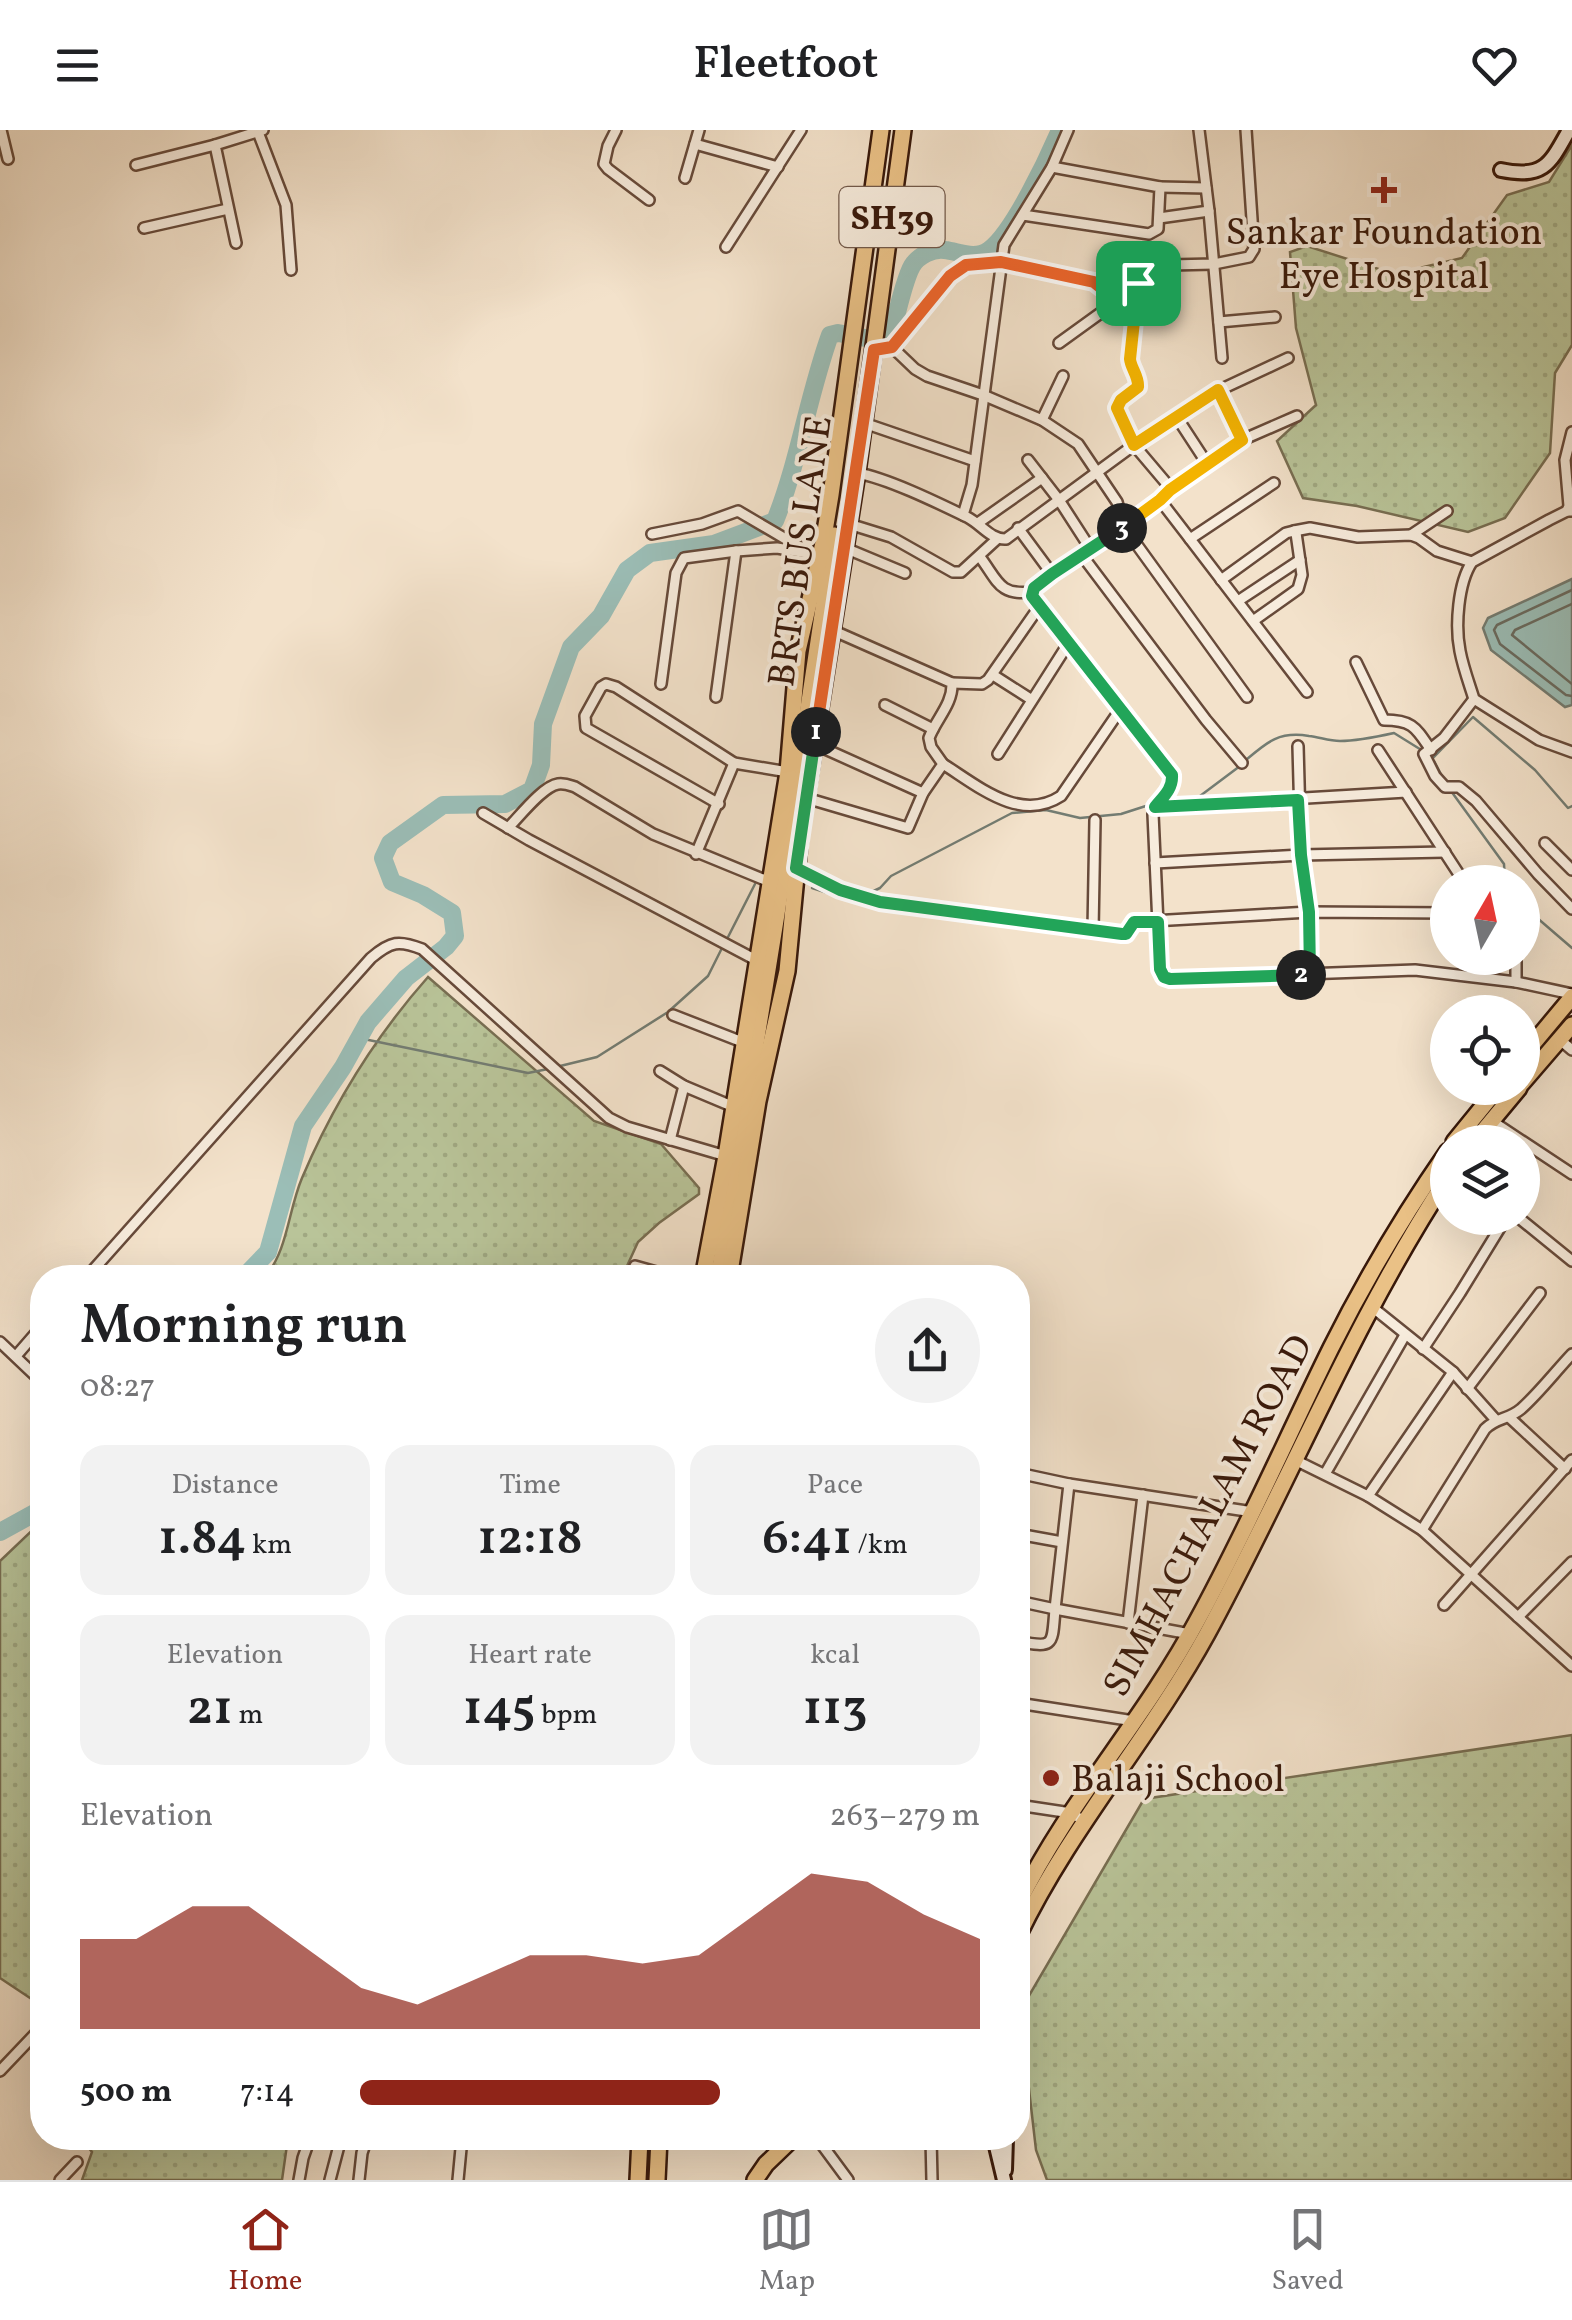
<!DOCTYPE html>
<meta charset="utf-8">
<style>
:root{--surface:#fff;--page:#f2f2f2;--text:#202124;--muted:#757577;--line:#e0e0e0;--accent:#8f2418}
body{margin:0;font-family:Vollkorn,serif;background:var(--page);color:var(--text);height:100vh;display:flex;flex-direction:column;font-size:38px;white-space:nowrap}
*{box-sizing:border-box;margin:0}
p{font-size:32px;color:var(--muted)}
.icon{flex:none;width:55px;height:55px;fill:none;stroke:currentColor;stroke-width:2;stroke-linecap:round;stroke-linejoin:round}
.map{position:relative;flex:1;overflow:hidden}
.drawer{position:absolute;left:30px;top:1135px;width:1000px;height:885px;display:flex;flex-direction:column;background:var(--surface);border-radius:40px;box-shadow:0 10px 40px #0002}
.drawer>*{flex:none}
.needle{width:65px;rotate:9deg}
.buttons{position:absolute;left:1430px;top:735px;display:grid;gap:20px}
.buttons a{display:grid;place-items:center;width:110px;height:110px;border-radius:50%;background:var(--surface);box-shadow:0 10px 40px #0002;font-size:50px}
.pin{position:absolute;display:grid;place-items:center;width:85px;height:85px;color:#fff;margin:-42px;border-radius:20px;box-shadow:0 5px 15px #0006}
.km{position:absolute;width:50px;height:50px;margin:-25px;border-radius:50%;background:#222;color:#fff;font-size:28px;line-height:50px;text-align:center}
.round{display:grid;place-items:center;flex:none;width:105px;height:105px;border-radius:52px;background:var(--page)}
.summary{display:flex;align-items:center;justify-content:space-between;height:170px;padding:0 50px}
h1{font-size:55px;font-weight:600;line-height:75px}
.figures{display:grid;grid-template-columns:repeat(3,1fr);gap:15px;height:170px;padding:10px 50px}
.figures div{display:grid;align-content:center;border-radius:25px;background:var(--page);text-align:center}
.figures b{font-size:50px;font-weight:600}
.figures small{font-size:28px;font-weight:400}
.figures p{font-size:28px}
.chart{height:280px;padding:20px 50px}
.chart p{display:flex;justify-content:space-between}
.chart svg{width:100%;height:180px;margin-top:10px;fill:var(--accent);opacity:.7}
ul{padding:0 50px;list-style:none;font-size:32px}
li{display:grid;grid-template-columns:160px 120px 1fr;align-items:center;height:75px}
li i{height:25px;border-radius:12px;background:var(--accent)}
header{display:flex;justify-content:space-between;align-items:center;height:130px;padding:0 50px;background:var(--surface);font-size:45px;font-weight:600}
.dock{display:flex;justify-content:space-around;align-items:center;height:140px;border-top:2px solid var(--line);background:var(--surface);font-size:28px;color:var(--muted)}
.dock a{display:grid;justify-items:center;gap:5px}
.dock .selected{color:var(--accent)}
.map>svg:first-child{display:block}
.grass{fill:url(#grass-dots);stroke:#786e52;stroke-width:2.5}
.water{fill:#9bbeb7;stroke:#737c72;stroke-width:2.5}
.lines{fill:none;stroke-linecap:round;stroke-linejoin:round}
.shore{stroke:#6a6b60;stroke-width:2.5}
.stream{stroke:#737c72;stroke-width:2.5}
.river{stroke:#9bbeb7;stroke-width:18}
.street-casing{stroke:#674a3a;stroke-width:14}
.secondary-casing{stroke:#38180a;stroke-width:18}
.primary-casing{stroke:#38180a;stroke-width:20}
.street{stroke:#f7ecdd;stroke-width:9}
.secondary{stroke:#f7ecdd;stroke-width:12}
.primary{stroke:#eac186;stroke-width:15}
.split-1-casing{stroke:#fff;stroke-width:20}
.split-2-casing{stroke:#fff;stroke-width:20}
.split-3-casing{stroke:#fff;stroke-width:20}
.split-4-casing{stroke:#fff;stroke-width:20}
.split-1{stroke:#f0652b;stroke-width:12}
.split-2{stroke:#22a559;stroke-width:12}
.split-3{stroke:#22a559;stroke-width:12}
.split-4{stroke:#f5b400;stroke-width:12}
.poi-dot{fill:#8f2418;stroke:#f7ecdd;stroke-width:4}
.labels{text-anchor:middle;stroke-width:8;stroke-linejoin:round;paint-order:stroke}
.shield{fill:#f7ecdd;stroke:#715849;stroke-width:2.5}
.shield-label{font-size:35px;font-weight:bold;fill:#38180a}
.poi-label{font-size:38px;fill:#38180a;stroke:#f7ecdd}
.street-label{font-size:38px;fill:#38180a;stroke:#f7ecdd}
</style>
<header><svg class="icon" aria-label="menu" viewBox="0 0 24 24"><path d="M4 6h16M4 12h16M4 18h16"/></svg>Fleetfoot<svg class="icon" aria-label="heart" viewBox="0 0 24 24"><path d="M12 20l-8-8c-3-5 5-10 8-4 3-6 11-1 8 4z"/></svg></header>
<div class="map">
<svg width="1572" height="2050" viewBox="0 0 1572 2050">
<defs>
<pattern id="grass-dots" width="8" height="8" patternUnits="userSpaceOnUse" patternTransform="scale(2.5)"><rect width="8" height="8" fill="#b9c499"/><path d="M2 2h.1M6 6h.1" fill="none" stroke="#a0a882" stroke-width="1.8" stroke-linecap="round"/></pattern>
</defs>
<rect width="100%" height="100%" fill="#f3e2cb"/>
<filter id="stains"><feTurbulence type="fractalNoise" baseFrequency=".002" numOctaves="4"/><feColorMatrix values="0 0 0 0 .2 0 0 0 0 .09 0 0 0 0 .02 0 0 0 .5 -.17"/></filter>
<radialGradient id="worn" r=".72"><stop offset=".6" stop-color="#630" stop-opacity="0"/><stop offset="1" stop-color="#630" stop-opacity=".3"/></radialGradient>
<g class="grass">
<path d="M1572 15V215L1555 243 1550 323 1505 388 1468 402 1357 376 1303 368 1277 311 1316 275 1296 198 1290 122 1307 116 1394 144 1462 128 1507 65 1549 52Z"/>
<path d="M428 847 594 991 661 1014 699 1058V1064L659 1093 638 1112 622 1147H265C288 1120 288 1081 302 1048 333 975 375 907 428 847Z"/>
<path d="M42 1391V1876L0 1848V1431Z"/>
<path d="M1572 1605V2050H1047L1036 2020 1020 1881 1144 1669Z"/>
<path d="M81 2008H288L282 2050H82L92 2022Z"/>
</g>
<path class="water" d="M1572 449V575L1565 577 1491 520 1483 498 1488 488Z"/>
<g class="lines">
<g class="shore">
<path d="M1572 460 1497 495 1494 500 1500 514 1566 565 1572 566"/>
<path d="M1572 474 1515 500 1512 505 1572 554"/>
</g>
<g class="stream">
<path d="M1429 626 1433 628 1473 587 1535 640 1568 678 1572 676"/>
<path d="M1246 630C1267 612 1279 601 1309 606 1319 607 1329 611 1340 611 1358 611 1376 607 1394 603L1423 621"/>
<path d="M1434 631 1444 650"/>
<path d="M1451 661 1504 734 1505 752"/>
<path d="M1184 671 1200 666 1240 636"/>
<path d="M812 758 853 771 857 769"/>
<path d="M865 765 880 758 891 746 1012 683 1046 680 1080 688 1121 684 1152 674"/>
<path d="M1522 775 1572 818"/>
<path d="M726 811 755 754"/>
<path d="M359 908 528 943 548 939"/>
<path d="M556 937 597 927 668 882 708 846 722 818"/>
</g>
<g class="river">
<path d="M243 1148 268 1122 303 996 343 937 368 892 406 848 446 817 455 806 452 783 423 765 392 752 383 728 390 713 443 675 505 674 532 660 541 635 543 594 571 517 601 486 627 440 650 423 714 414 775 391C799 331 808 266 830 205L838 203 887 212 892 203C896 187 904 150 912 136 918 126 933 118 945 120 960 122 975 130 989 120 1013 103 1048 28 1060 0"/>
<path d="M0 1402 42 1379"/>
</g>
<g class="street-casing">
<g id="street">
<path d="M1 0 8 29"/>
<path d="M616 0 608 16 604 34 608 39 649 70"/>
<path d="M1199 0 1209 81 1222 228"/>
<path d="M258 2 286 75 291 140"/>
<path d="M695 14 778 37"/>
<path d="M136 35 215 15"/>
<path d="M685 48 699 0"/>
<path d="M1160 57 1206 58"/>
<path d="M1023 85 1149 104 1158 99 1160 57 1052 37"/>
<path d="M1159 88 1209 81"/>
<path d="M144 98 228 79"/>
<path d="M236 113 215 15 263 0"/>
<path d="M726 117 801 0"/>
<path d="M1138 153 1130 229C1130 239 1139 246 1138 257L1121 270 1117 278 1134 315 1211 264 1288 228"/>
<path d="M1219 192 1275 187"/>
<path d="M1059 213 1113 174"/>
<path d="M892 217 915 239 927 246 983 265 1042 290 1078 314 1117 372 1124 397 1247 567"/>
<path d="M874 220 892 217 950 146 966 135 1001 132 1094 152 1104 160 1113 174 1162 138 1170 135 1214 134 1249 127 1254 119 1246 0"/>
<path d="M1218 260 1242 310"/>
<path d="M1176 286 1208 335"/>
<path d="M1042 290 1063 246"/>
<path d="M864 293 975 331"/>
<path d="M1028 330 1059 370 1090 418"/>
<path d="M857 343C887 348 938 373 967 387 981 394 991 410 1006 409L1134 315 1167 354 1170 359 1168 363C1125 398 1075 422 1034 458L1032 467 1172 645C1174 662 1157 669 1153 684L1160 839 1163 847 1170 849 1415 840 1516 852 1572 864"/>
<path d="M1274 353 1190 409 1307 562"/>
<path d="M1170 359 1242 310 1297 286"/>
<path d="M1160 370 1190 409"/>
<path d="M1567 381 1569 376 1565 330 1572 302"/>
<path d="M1572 381H1567L1549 390 1472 432C1458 453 1455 496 1460 521 1463 537 1469 553 1474 569L1539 610 1572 622"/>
<path d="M963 385 972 355 1004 115 1052 37 1068 0"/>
<path d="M978 393 1042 348"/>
<path d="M849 394 891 407 953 442H961L997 409"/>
<path d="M1018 398 1052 444"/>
<path d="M1294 401 1310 398 1358 407 1411 405 1419 408 1437 421 1472 432"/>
<path d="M652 404 702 394 738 381 801 418"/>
<path d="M1411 405 1447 381"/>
<path d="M845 418 905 443"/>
<path d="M1081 424 1206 590 1242 633"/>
<path d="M980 427C998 451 999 466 1032 462"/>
<path d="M1221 450 1286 403 1294 401 1296 403 1302 445 1298 459 1253 491"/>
<path d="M1238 471 1300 430"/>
<path d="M1356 532 1384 590C1413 590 1416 598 1431 620"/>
<path d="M993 545 1029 568"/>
<path d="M952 553 982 554 988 550 1039 477"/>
<path d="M661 554 676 443 684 428 736 421 777 418 820 425"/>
<path d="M716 567 736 421"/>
<path d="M1474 569 1444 608 1424 624 1435 646 1445 657H1459L1476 671 1538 744 1572 779"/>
<path d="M885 575 933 599"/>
<path d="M814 614 923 663"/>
<path d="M1298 616 1301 725 1309 782V844"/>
<path d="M1378 620 1464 752"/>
<path d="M998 624 1068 514"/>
<path d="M943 634C978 656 1020 693 1061 666L1120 580"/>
<path d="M806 668 908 698 923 663 943 634 931 617 929 608C936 589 953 574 952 553L832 500"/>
<path d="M719 674 586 598 585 586 601 557 606 554 616 557 734 633 788 642"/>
<path d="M1155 677 1406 662"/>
<path d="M483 683 529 710 758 831"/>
<path d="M508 698C519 687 543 656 558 654 565 653 569 655 575 657L653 704 770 752"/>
<path d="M1545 713 1572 740"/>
<path d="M696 724 734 633"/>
<path d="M1155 733 1301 725 1445 722"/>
<path d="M797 738 840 760 880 773 1122 804 1126 803 1135 792 1309 782 1448 783"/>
<path d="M1093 800 1095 690"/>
<path d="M1516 828V852"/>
<path d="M673 885 745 913"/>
<path d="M1559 909 1572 920"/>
<path d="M660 941 684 956 734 977"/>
<path d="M1492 991 1572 1044"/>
<path d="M670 1010 684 956"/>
<path d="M1519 1088 1572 1131"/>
<path d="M635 1136 678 1148"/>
<path d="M86 1148 371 828C391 811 399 810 422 819L609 988 627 997 726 1026"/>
<path d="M0 1212 42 1252"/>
<path d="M1423 1219 1460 1163 1506 1088"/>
<path d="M16 1226 42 1196"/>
<path d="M1453 1242 1495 1289"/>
<path d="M1467 1259 1540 1163"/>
<path d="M1509 1287 1565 1339"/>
<path d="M1295 1330 1368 1366 1422 1400 1572 1536"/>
<path d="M1018 1343 1069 1354 1055 1479 1018 1471"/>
<path d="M1325 1344 1405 1205"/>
<path d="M1069 1354 1253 1382"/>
<path d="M1368 1366 1453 1242 1372 1177"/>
<path d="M1422 1400 1485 1299C1497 1287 1508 1290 1521 1279 1539 1263 1555 1242 1572 1224"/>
<path d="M1018 1404 1062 1412"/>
<path d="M1444 1475 1572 1330"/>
<path d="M1518 1487 1572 1432"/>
<path d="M1128 1493 1143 1365"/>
<path d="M1018 1511C1055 1519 1052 1515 1055 1479L1190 1504"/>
<path d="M1018 1573 1134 1591"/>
<path d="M1018 1675 1071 1683 1086 1692"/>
<path d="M0 1941 38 1901"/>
<path d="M817 2008 848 2050"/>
<path d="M931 2008 932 2050"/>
<path d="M60 2050 77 2032"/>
<path d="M299 2050 303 2028 310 2008"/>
<path d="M330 2050 341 2008"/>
<path d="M359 2050 362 2023 367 2008"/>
<path d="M458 2050 462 2008"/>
</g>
</g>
<g class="secondary-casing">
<g id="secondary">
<path d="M1501 40C1544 49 1550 34 1569 0"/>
<path d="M994 2008 1004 2050"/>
<path d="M1005 2040 1006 2008"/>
</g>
</g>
<g class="primary-casing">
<g id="primary">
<path d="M1522 927 1572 867"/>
<path d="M1522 953 1572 895"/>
<path d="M1454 1012 1498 958"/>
<path d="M1474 1012 1519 958"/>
<path d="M719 1143 777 784 834 405"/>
<path d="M703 1148 726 1026 788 642 798 521 823 413 831 365 881 0"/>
<path d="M729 1148 758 971 787 841 800 704 857 343 903 0"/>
<path d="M1018 1774C1067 1673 1144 1590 1197 1491 1246 1402 1286 1309 1331 1218 1365 1150 1405 1083 1448 1021"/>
<path d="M1018 1806C1069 1699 1150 1608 1207 1504 1289 1353 1353 1192 1448 1047"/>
<path d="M638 2050 640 2008"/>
<path d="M657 2050 659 2008"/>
<path d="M755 2050 766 2034 793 2008"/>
</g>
</g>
<use href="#street" class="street"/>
<use href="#secondary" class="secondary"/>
<use href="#primary" class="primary"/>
</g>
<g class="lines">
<g class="split-1-casing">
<path id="split-1" d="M816 602 874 220 892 217 950 146 966 135 1001 132 1094 152 1104 160 1113 174 1138 153"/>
</g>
<g class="split-2-casing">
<path id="split-2" d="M816 602 796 738 840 760 880 772 1122 804H1126L1134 792H1158L1160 839 1164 847 1170 849 1301 845"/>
</g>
<g class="split-3-casing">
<path id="split-3" d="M1122 398 1052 444 1034 458 1032 466 1172 645C1173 659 1163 667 1155 677L1298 670 1301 725 1309 782 1310 844 1301 845"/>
</g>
<g class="split-4-casing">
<path id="split-4" d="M1122 398 1160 370 1170 360 1242 310 1218 260 1134 315 1117 278 1121 270 1138 257C1139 246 1131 239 1130 229L1138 153"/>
</g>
<use href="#split-1" class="split-1"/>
<use href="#split-2" class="split-2"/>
<use href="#split-3" class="split-3"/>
<use href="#split-4" class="split-4"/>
</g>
<g class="poi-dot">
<path d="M1379 45h10v10h10v10h-10v10h-10v-10h-10v-10h10z"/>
<circle cx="1051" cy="1648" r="10"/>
</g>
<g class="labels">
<rect class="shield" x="839.5" y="57" width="105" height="60" rx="8"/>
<g class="shield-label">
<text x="892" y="99">SH39</text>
</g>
<g class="poi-label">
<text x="1384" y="114">Sankar Foundation<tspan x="1384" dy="44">Eye Hospital</tspan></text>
<text x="1071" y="1661" text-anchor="start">Balaji School</text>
</g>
<g class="street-label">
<text transform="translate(799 421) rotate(-82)" y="13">BRTS BUS LANE</text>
<text transform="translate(1207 1385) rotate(-62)" y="13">SIMHACHALAM ROAD</text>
</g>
</g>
<rect width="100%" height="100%" filter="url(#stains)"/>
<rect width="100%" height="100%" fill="url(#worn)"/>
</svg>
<div class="buttons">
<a><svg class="needle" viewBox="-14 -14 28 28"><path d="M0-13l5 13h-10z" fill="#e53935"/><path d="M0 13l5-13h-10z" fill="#757577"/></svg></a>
<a><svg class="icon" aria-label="locate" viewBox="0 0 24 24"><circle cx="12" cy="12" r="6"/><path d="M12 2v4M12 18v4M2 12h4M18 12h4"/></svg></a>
<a><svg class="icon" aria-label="layers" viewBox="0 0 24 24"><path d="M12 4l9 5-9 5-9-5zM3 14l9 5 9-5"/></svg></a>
</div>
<div class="pin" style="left:1138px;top:153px;background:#1e9e55"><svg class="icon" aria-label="arrive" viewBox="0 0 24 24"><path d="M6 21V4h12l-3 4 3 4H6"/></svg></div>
<b class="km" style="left:816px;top:602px">1</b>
<b class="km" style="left:1301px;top:845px">2</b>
<b class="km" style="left:1122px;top:398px">3</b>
<section class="drawer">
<div class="summary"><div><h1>Morning run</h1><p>08:27</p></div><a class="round"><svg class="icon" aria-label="share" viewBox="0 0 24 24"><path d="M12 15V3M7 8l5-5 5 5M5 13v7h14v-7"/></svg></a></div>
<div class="figures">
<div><p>Distance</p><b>1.84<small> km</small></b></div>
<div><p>Time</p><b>12:18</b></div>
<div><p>Pace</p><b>6:41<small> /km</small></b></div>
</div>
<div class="figures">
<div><p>Elevation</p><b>21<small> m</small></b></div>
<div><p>Heart rate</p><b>145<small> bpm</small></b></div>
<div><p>kcal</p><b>113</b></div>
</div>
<div class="chart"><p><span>Elevation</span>263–279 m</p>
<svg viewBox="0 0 160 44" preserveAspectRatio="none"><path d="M0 44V22L10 22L20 14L30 14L40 24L50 34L60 38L70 32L80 26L90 26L100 28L110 26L120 16L130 6L140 8L150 16L160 22V44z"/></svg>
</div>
<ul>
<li><b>500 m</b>7:14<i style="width:58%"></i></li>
</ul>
</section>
</div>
<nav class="dock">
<a class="selected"><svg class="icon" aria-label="home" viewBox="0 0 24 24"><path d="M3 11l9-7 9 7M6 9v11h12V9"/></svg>Home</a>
<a><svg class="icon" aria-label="map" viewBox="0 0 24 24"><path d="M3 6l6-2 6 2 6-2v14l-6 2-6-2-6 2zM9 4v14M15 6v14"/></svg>Map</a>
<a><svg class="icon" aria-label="saved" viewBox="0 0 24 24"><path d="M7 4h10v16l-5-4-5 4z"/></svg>Saved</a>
</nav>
